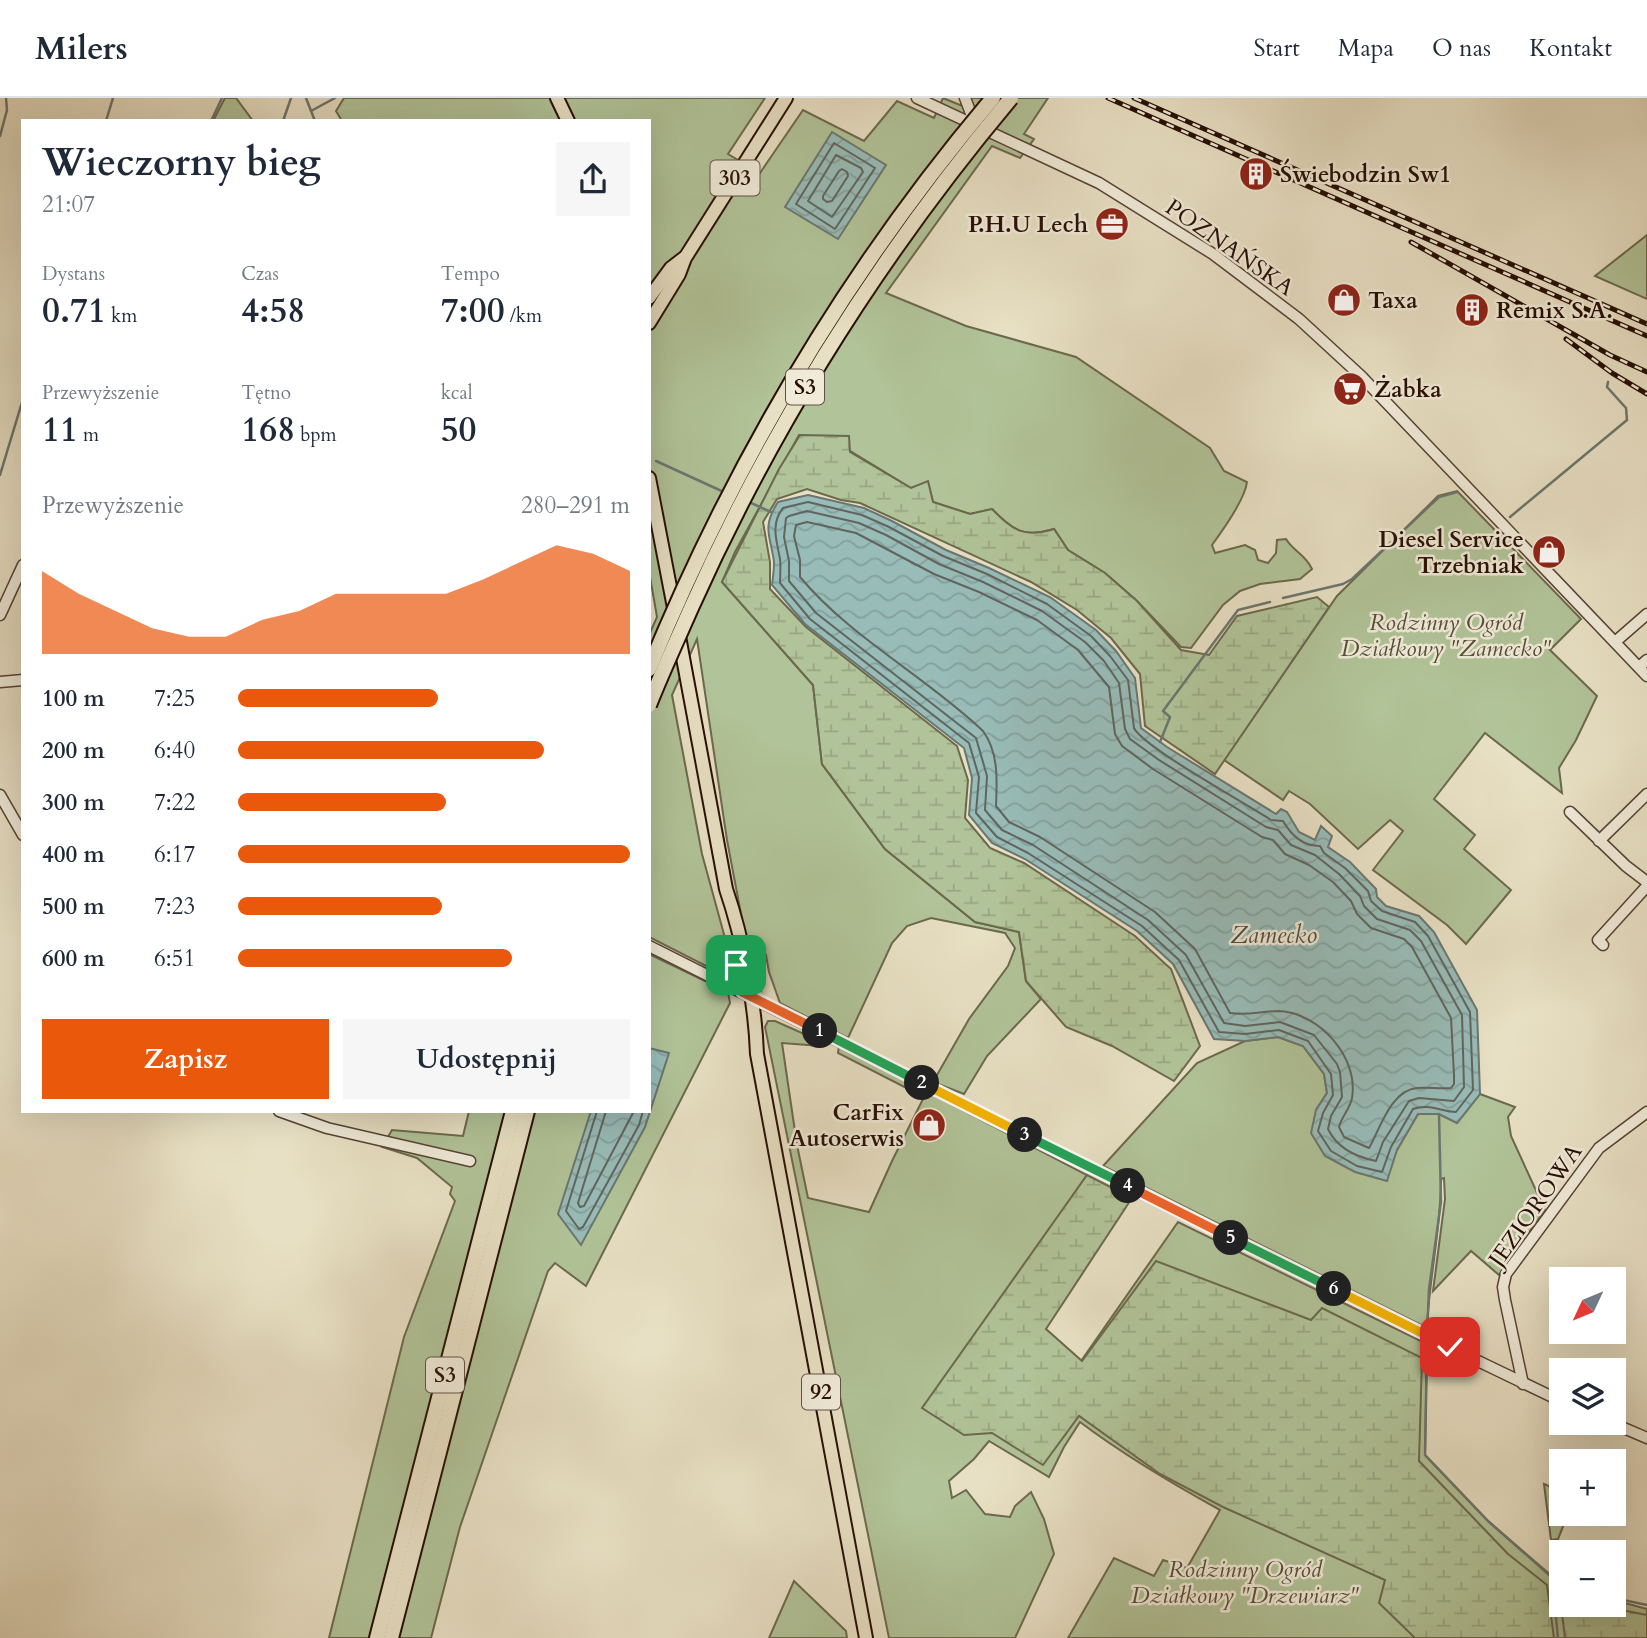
<!DOCTYPE html>
<html lang="pl">
<meta charset="utf-8">
<style>
:root{--surface:#fff;--page:#f6f6f7;--text:#1f2937;--muted:#747a83;--line:#e0e1e3;--accent:#ea580c}
body{margin:0;font-family:Cardo,serif;background:var(--page);color:var(--text);height:100vh;display:flex;flex-direction:column;font-size:26px;white-space:nowrap}
*{box-sizing:border-box;margin:0}
p{font-size:23px;color:var(--muted)}
.icon{flex:none;width:38px;height:38px;fill:none;stroke:currentColor;stroke-width:2;stroke-linecap:round;stroke-linejoin:round}
.map{position:relative;flex:1;overflow:hidden}
.panel{position:absolute;left:21px;top:21px;width:630px;height:994px;display:flex;flex-direction:column;background:var(--surface);border-radius:0px;box-shadow:0 7px 28px #0002}
.panel>*{flex:none}
.needle{width:46px;rotate:226deg}
.buttons{position:absolute;left:1549px;top:1169px;display:grid;gap:14px}
.buttons a{display:grid;place-items:center;width:77px;height:77px;border-radius:0px;background:var(--surface);box-shadow:0 7px 28px #0002;font-size:35px}
.pin{position:absolute;display:grid;place-items:center;width:60px;height:60px;color:#fff;margin:-30px;border-radius:14px;box-shadow:0 4px 10px #0006}
.km{position:absolute;width:35px;height:35px;margin:-18px;border-radius:50%;background:#222;color:#fff;font-size:19px;line-height:35px;text-align:center}
.round{display:grid;place-items:center;flex:none;width:74px;height:74px;border-radius:0px;background:var(--page)}
.overview{display:flex;align-items:center;justify-content:space-between;height:119px;padding:0 21px}
h1{font-size:38px;font-weight:700;line-height:52px}
.figures{display:grid;grid-template-columns:repeat(3,1fr);gap:10px;height:119px;padding:7px 21px}
.figures div{display:grid;align-content:center}
.figures b{font-size:35px;font-weight:700}
.figures small{font-size:19px;font-weight:400}
.figures p{font-size:19px}
.chart{height:196px;padding:14px 21px}
.chart p{display:flex;justify-content:space-between}
.chart svg{width:100%;height:126px;margin-top:7px;fill:var(--accent);opacity:.7}
.button{display:flex;gap:14px;margin-top:auto;padding:14px 21px}
.button a{flex:1;height:80px;border-radius:0px;background:var(--accent);color:#fff;font-size:28px;font-weight:700;line-height:80px;text-align:center}
.button a+a{background:var(--page);color:var(--text)}
ul{padding:0 21px;list-style:none;font-size:23px}
li{display:grid;grid-template-columns:112px 84px 1fr;align-items:center;height:52px}
li i{height:18px;border-radius:9px;background:var(--accent)}
header{display:flex;align-items:center;gap:42px;box-sizing:border-box;height:98px;padding:0 35px;background:var(--surface);border-bottom:2px solid var(--line)}
header strong{font-size:33px}
nav{display:flex;gap:38px;margin-inline-start:auto;font-size:24px}
.map>svg:first-child{display:block}
.green{fill:#b1c398;stroke:#6c684e;stroke-width:2}
.wetland{fill:url(#wetland-marsh);stroke:#6c684e;stroke-width:2}
.water{fill:url(#water-waves);stroke:#6b7670;stroke-width:2}
.lines{fill:none;stroke-linecap:round;stroke-linejoin:round}
.shore{stroke:#60655e;stroke-width:2}
.stream{stroke:#6b7670;stroke-width:2.5}
.minor-casing{stroke:#574234;stroke-width:13}
.major-casing{stroke:#270e04;stroke-width:16}
.highway-casing{stroke:#270e04;stroke-width:18}
.minor{stroke:#f0ebd9;stroke-width:10}
.major{stroke:#e8e0c4;stroke-width:12}
.highway{stroke:#e8e0c4;stroke-width:14}
.rail-casing{stroke:#270e04;stroke-width:5}
.rail{stroke:#f0ebd9;stroke-width:2.5;stroke-dasharray:8;stroke-linecap:butt}
.highway-bridge-casing{stroke:#270e04;stroke-width:18;stroke-linecap:butt}
.highway-bridge{stroke:#e8e0c4;stroke-width:14}
.split-1-casing{stroke:#fff;stroke-width:14}
.split-2-casing{stroke:#fff;stroke-width:14}
.split-3-casing{stroke:#fff;stroke-width:14}
.split-4-casing{stroke:#fff;stroke-width:14}
.split-5-casing{stroke:#fff;stroke-width:14}
.split-6-casing{stroke:#fff;stroke-width:14}
.split-7-casing{stroke:#fff;stroke-width:14}
.split-1{stroke:#f0652b;stroke-width:9}
.split-2{stroke:#22a559;stroke-width:9}
.split-3{stroke:#f5b400;stroke-width:9}
.split-4{stroke:#22a559;stroke-width:9}
.split-5{stroke:#f0652b;stroke-width:9}
.split-6{stroke:#22a559;stroke-width:9}
.split-7{stroke:#f5b400;stroke-width:9}
.labels{text-anchor:middle;stroke-width:5;stroke-linejoin:round;paint-order:stroke}
.shield{fill:#f0ebd9;stroke:#635044;stroke-width:2}
.shield-label{font-size:21px;font-weight:bold;fill:#270e04}
.poi-label{font-size:23px;font-weight:bold;fill:#270e04;stroke:#f0ebd9;text-anchor:start}
.street-label{font-size:23px;fill:#270e04;stroke:#f0ebd9}
.park-label{font-size:23px;font-style:italic;fill:#574d38;stroke:#f0ebd9}
.water-label{font-size:24px;font-style:italic;fill:#4f4b43;stroke:#f0ebd9}
</style>
<header>
<strong>Milers</strong>
<nav><a>Start</a><a>Mapa</a><a>O nas</a><a>Kontakt</a></nav>
</header>
<div class="map">
<svg width="1647" height="1540" viewBox="0 0 1647 1540">
<defs>
<pattern id="wetland-marsh" width="20" height="14" patternUnits="userSpaceOnUse" patternTransform="scale(1.75)"><rect width="20" height="14" fill="#b1c398"/><path d="M1 5h8M5 5V1M11 12h8M15 12V8" fill="none" stroke="#98a681"/></pattern>
<pattern id="water-waves" width="16" height="10" patternUnits="userSpaceOnUse" patternTransform="scale(1.75)"><rect width="16" height="10" fill="#98bcb8"/><path d="M0 5q4-4 8 0t8 0" fill="none" stroke="#83a09d"/></pattern>
</defs>
<rect width="100%" height="100%" fill="#e8e0c4"/>
<filter id="stains"><feTurbulence type="fractalNoise" baseFrequency=".00286" numOctaves="4"/><feColorMatrix values="0 0 0 0 .2 0 0 0 0 .09 0 0 0 0 .02 0 0 0 .5 -.17"/></filter>
<radialGradient id="worn" r=".72"><stop offset=".6" stop-color="#630" stop-opacity="0"/><stop offset="1" stop-color="#630" stop-opacity=".3"/></radialGradient>
<g class="green">
<path d="M225 0H236L253 23H213Z"/>
<path d="M344 0H765L728 56 760 75 803 12 864 43 897 3 934 20 943 0 965 9 972 0H1048L1024 36 1034 41 1020 60 992 48 886 195 966 228 1076 259 1210 350 1224 373 1247 384C1245 401 1223 432 1212 447L1215 455 1245 447 1255 452 1258 462 1268 465 1276 455 1277 442 1286 441C1295 455 1305 456 1312 471L1300 481 1260 486 1240 493 1223 507 1191 550 1181 549 1137 503 1105 475 1068 452 1054 431C1024 440 1013 433 992 411L970 416 933 404 928 384 911 390 850 353 799 337 735 454 722 484 813 587 822 666 885 751 975 824 1019 834 1026 883 1041 901 987 958 964 996 933 984 969 921 1008 868 1015 850 1005 835 931 820 907 828 892 845 848 940 780 905 769 874 766 857 756 860 761 892 754 885 727 742 697 541 672 597 702 756 731 862 727 863 726 873H716L649 839V537L657 519 649 473V23H342L336 13Z"/>
<path d="M1647 137V201L1595 178Z"/>
<path d="M1457 393 1581 521 1550 552 1597 598 1576 642 1559 670 1562 695 1485 635 1434 701 1475 737 1464 751 1511 792 1466 846 1447 827 1373 772 1403 733 1390 722 1358 751 1310 706 1289 693 1283 702 1224 662 1337 498 1438 398Z"/>
<path d="M649 856 728 894 730 905 586 1188 555 1165 548 1173 460 1429 431 1540H329L404 1239 455 1103 450 1096 452 1089 417 1060 382 1049 392 1032 463 1038 469 1013H649Z"/>
<path d="M768 923H775L818 942 822 948 782 945 797 1047 808 1100 869 1114 892 1063 924 999 838 955 839 948 1087 1077 1021 1172 1045 1231 1081 1263 1178 1124 1427 1246 1425 1357 1488 1423 1561 1486V1507H1614V1502L1647 1511V1540H1068L1114 1460 1154 1478 1163 1462 1187 1470 1220 1412C1171 1385 1125 1358 1080 1324L1064 1349 1049 1379 989 1343 974 1361 949 1383 952 1400 966 1392 985 1416 1010 1419 1015 1408 1031 1394 1044 1421 1054 1456 1015 1540H889L765 929Z"/>
<path d="M1278 939 1303 948 1324 976 1327 995 1316 1012 1397 1052 1418 1016H1439L1457 1025 1480 996 1515 1009 1508 1019 1511 1038 1545 1112 1499 1177 1471 1153 1433 1193 1445 1101 1444 1080 1441 1081C1441 1131 1429 1180 1427 1230L1103 1068 1197 965 1245 943Z"/>
<path d="M1544 1386 1561 1393V1416H1568L1558 1441 1551 1442Z"/>
<path d="M794 1483 846 1533 847 1540H769Z"/>
</g>
<g class="wetland">
<path d="M800 337 849 338 850 354 911 390 928 383 933 404 970 416 992 411C1013 433 1024 440 1054 431L1068 452 1105 475 1137 503 1181 552 1209 557 1237 518 1317 499 1329 509 1215 676 1145 628 1140 576 1111 540 1077 512 1031 484 860 405 841 402 807 391 777 401 763 424 770 464V491L806 529 957 648 968 682 965 720 990 750 1024 765 1135 838 1171 871 1200 948 1174 983 1112 948 1066 929 1026 883 1019 834 975 824 885 751 822 666 813 587 722 484 779 371Z"/>
<path d="M1087 1077 1132 1100 1046 1231 1082 1263 1156 1163 1311 1222 1322 1210 1422 1260 1419 1363 1508 1456 1547 1487 1554 1540H1415L1379 1505 1385 1482 1223 1409 1160 1376 1079 1318 1043 1367 992 1335 964 1337 922 1310Z"/>
<path d="M1560 1499 1561 1507H1596L1647 1517V1540H1565Z"/>
</g>
<g class="water">
<path d="M832 34 886 67 838 141 785 109Z"/>
<path d="M808 397 864 410 892 423 946 452 989 470 1050 499 1096 532 1116 553 1135 580 1141 630 1167 649 1276 716 1281 711 1287 714 1299 734 1315 742 1321 728 1332 738 1328 749 1350 764 1376 791 1377 799 1386 808 1419 818 1434 834 1477 912 1480 996 1457 1025 1439 1016H1418L1397 1052 1387 1083 1355 1074 1325 1058 1311 1035 1316 1012 1327 995 1324 976 1303 948 1278 939 1245 943 1214 941 1173 866 1137 833 1025 761 992 745 969 717 972 680 964 650 805 526 772 487C773 480 774 471 774 464 771 439 761 430 778 404Z"/>
<path d="M649 950 669 955 645 1029 581 1147 558 1116 591 1013H649Z"/>
</g>
<g class="lines">
<g class="shore">
<path d="M834 45 875 70 835 131 796 106Z"/>
<path d="M836 57 861 70 863 74 832 119 808 103Z"/>
<path d="M842 71 847 74 848 78 832 103 827 104 823 101V98L839 73Z"/>
<path d="M808 404 862 417 889 429 943 458 987 476 1047 506 1091 538 1110 558 1128 582 1134 630C1143 649 1247 706 1271 722L1283 723C1291 737 1303 748 1320 748L1324 755 1345 770 1368 793 1371 803 1382 813 1415 824 1428 838 1470 914 1473 992 1456 1014C1442 1014 1429 1005 1413 1011L1391 1049 1382 1074 1357 1068 1331 1053 1318 1033 1323 1015 1333 997 1331 976 1308 943 1279 932 1245 936 1219 934 1179 862 1142 828 1028 755 997 739 976 715 979 679 969 645 810 521 780 485C780 478 781 469 780 461 777 444 770 426 783 410Z"/>
<path d="M807 413 859 425 886 437 939 466 983 484 1042 513 1085 544 1104 563 1119 585 1125 631 1130 641 1159 662 1266 729 1278 732 1291 747 1315 757 1339 776 1360 798 1364 808 1377 821 1410 832 1421 843 1462 917 1464 989 1454 1003 1419 1000 1409 1003 1383 1044 1376 1063C1356 1059 1337 1050 1328 1031L1331 1018 1342 999 1340 974 1337 966 1314 937 1280 924 1245 928 1224 925 1186 857 1148 822 1033 747 1002 732 985 712 987 678 976 640 816 515 789 483V463L784 439 786 420 789 418Z"/>
<path d="M807 424 856 435 934 476 979 494 1037 522 1078 552 1109 589 1115 636 1122 648 1153 671 1262 739 1273 742 1285 756 1309 767 1333 784 1351 803 1357 816 1371 830 1404 841 1412 849 1451 920 1454 977V986L1451 990C1440 991 1428 989 1417 990 1391 992 1380 1031 1369 1050L1344 1039 1339 1029C1342 1018 1350 1011 1352 1000 1359 959 1319 915 1279 913 1262 913 1247 918 1230 915L1195 851 1155 814 1040 739 1009 724 996 708C997 683 999 655 983 633 925 578 851 540 800 479V462L794 438 796 427Z"/>
<path d="M597 1013 566 1113 579 1131 583 1129 639 1027 643 1013"/>
<path d="M606 1013 578 1105 580 1109 584 1108 634 1013"/>
</g>
<g class="stream">
<path d="M306 0 315 23"/>
<path d="M311 13 335 0"/>
<path d="M106 23 113 0"/>
<path d="M211 23 222 0"/>
<path d="M283 23 291 0"/>
<path d="M0 38 7 12 6 0"/>
<path d="M656 363 726 395"/>
<path d="M0 377 23 301"/>
<path d="M749 404 771 414"/>
<path d="M1510 419 1627 322 1626 310 1607 289 1608 284"/>
<path d="M1283 500 1343 486 1352 481 1439 399 1457 394"/>
<path d="M1160 644 1170 619 1163 613 1238 512 1270 504"/>
<path d="M1427 1236 1429 1191 1441 1104 1439 1016"/>
<path d="M1427 1246 1425 1357 1488 1423 1555 1482"/>
<path d="M1554 1481 1553 1490 1558 1540"/>
<path d="M1614 1500 1647 1507"/>
</g>
<g class="minor-casing">
<g id="minor">
<path d="M917 0 1099 85 1213 156 1299 221 1361 278 1647 578"/>
<path d="M965 0 975 26"/>
<path d="M0 517 23 467"/>
<path d="M1615 544 1647 516"/>
<path d="M1639 569 1647 562"/>
<path d="M0 584 23 582"/>
<path d="M0 697 23 737"/>
<path d="M1570 714 1626 768 1647 784"/>
<path d="M1599 743 1647 696"/>
<path d="M1603 847 1598 842 1647 788"/>
<path d="M649 848 1428 1239 1561 1303"/>
<path d="M279 1013 327 1030 470 1063"/>
<path d="M1523 1286 1505 1202 1503 1189 1506 1176 1599 1050 1647 1014"/>
<path d="M1612 1325 1647 1340"/>
</g>
</g>
<g class="major-casing">
<g id="major">
<path d="M557 0 568 23"/>
<path d="M649 200 671 170 684 160"/>
<path d="M649 225 679 176 685 160 786 0"/>
<path d="M649 380 675 515"/>
<path d="M678 533 726 791C743 841 755 903 757 956L866 1540"/>
</g>
</g>
<g class="highway-casing">
<g id="highway">
<path d="M377 1540 513 1013"/>
<path d="M391 1540 527 1013"/>
</g>
</g>
<use href="#minor" class="minor"/>
<use href="#major" class="major"/>
<use href="#highway" class="highway"/>
<g class="rail-casing">
<g id="rail">
<path d="M1108 0 1647 238"/>
<path d="M1134 0 1647 226"/>
<path d="M1411 144 1610 257 1647 274"/>
<path d="M1566 241 1612 275 1647 296"/>
</g>
</g>
<use href="#rail" class="rail"/>
<g class="highway-bridge-casing">
<g id="highway-bridge">
<path d="M649 571C734 365 849 170 993 0"/>
<path d="M649 607C662 574 677 542 691 510 773 326 882 154 1011 0"/>
</g>
</g>
<use href="#highway-bridge" class="highway-bridge"/>
</g>
<g class="lines">
<g class="split-1-casing">
<path id="split-1" d="M736 867 742 894 820 933"/>
</g>
<g class="split-2-casing">
<path id="split-2" d="M820 933 922 985"/>
</g>
<g class="split-3-casing">
<path id="split-3" d="M922 985 1025 1037"/>
</g>
<g class="split-4-casing">
<path id="split-4" d="M1025 1037 1128 1088"/>
</g>
<g class="split-5-casing">
<path id="split-5" d="M1128 1088 1231 1140"/>
</g>
<g class="split-6-casing">
<path id="split-6" d="M1231 1140 1334 1191"/>
</g>
<g class="split-7-casing">
<path id="split-7" d="M1334 1191 1450 1249"/>
</g>
<use href="#split-1" class="split-1"/>
<use href="#split-2" class="split-2"/>
<use href="#split-3" class="split-3"/>
<use href="#split-4" class="split-4"/>
<use href="#split-5" class="split-5"/>
<use href="#split-6" class="split-6"/>
<use href="#split-7" class="split-7"/>
</g>
<defs>
<g id="building-disc" transform="scale(1.75)"><circle r="9.5" fill="#8f2418" stroke="#f0ebd9"/><path d="M-4-6H4V6H1V3H-1V6H-4ZM-2.5-4.3h1.7v1.8h-1.7ZM.8-4.3h1.7v1.8H.8ZM-2.5-1h1.7V.8h-1.7ZM.8-1h1.7V.8H.8Z" fill="#fff"/></g>
<g id="office-disc" transform="scale(1.75)"><circle r="9.5" fill="#8f2418" stroke="#f0ebd9"/><path d="M-6-3h4V-5.5h4V-3h4V5H-6ZM-1-4.5V-3h2v-1.5ZM-6 0V1H6V0Z" fill="#fff"/></g>
<g id="shop-disc" transform="scale(1.75)"><circle r="9.5" fill="#8f2418" stroke="#f0ebd9"/><path d="M-5-2.5h2.3a2.7 3.5 0 0 1 5.4 0H5L5.5 6h-11ZM-1.5-2.5h3a1.5 2.3 0 0 0-3 0Z" fill="#fff"/></g>
<g id="supermarket-disc" transform="scale(1.75)"><circle r="9.5" fill="#8f2418" stroke="#f0ebd9"/><path d="M-6-5.5h2.5l.6 2H6L4.5 2H-2.5L-4.4-4H-6ZM-1.5 3.2a1.3 1.3 0 1 0 .1 0ZM3 3.2a1.3 1.3 0 1 0 .1 0Z" fill="#fff"/></g>
</defs>
<g fill-rule="evenodd">
<use href="#building-disc" x="1256" y="76"/>
<use href="#office-disc" x="1112" y="126"/>
<use href="#shop-disc" x="1344" y="202"/>
<use href="#building-disc" x="1472" y="212"/>
<use href="#supermarket-disc" x="1350" y="291"/>
<use href="#shop-disc" x="1549" y="454"/>
<use href="#shop-disc" x="929" y="1027"/>
</g>
<g class="labels">
<g class="shield">
<rect x="710.5" y="62.5" width="49" height="35" rx="5"/>
<rect x="786" y="271.5" width="38" height="35" rx="5"/>
<rect x="426" y="1259.5" width="38" height="35" rx="5"/>
<rect x="802" y="1276.5" width="38" height="35" rx="5"/>
</g>
<g class="shield-label">
<text x="735" y="87">303</text>
<text x="805" y="296">S3</text>
<text x="445" y="1284">S3</text>
<text x="821" y="1301">92</text>
</g>
<g class="poi-label">
<text x="1280" y="84">Świebodzin Sw1</text>
<text x="1088" y="134" text-anchor="end">P.H.U Lech</text>
<text x="1368" y="210">Taxa</text>
<text x="1496" y="220">Remix S.A.</text>
<text x="1374" y="299">Żabka</text>
<text x="1524" y="449" text-anchor="end">Diesel Service<tspan x="1524" dy="26">Trzebniak</tspan></text>
<text x="904" y="1022" text-anchor="end">CarFix<tspan x="904" dy="26">Autoserwis</tspan></text>
</g>
<g class="street-label">
<text transform="translate(1230 149) rotate(35)" y="8">POZNAŃSKA</text>
<text transform="translate(1535 1107) rotate(-55)" y="8">JEZIOROWA</text>
</g>
<g class="park-label">
<text x="1446" y="532">Rodzinny Ogród<tspan x="1446" dy="26">Działkowy "Zamecko"</tspan></text>
<text x="1245" y="1479">Rodzinny Ogród<tspan x="1245" dy="26">Działkowy "Drzewiarz"</tspan></text>
</g>
<g class="water-label">
<text x="1274" y="845">Zamecko</text>
</g>
</g>
<rect width="100%" height="100%" filter="url(#stains)"/>
<rect width="100%" height="100%" fill="url(#worn)"/>
</svg>
<div class="buttons">
<a><svg class="needle" viewBox="-14 -14 28 28"><path d="M0-13l5 13h-10z" fill="#e53935"/><path d="M0 13l5-13h-10z" fill="#747a83"/></svg></a>
<a><svg class="icon" aria-label="layers" viewBox="0 0 24 24"><path d="M12 4l9 5-9 5-9-5zM3 14l9 5 9-5"/></svg></a>
<a>+</a>
<a>−</a>
</div>
<div class="pin" style="left:736px;top:867px;background:#1e9e55"><svg class="icon" aria-label="arrive" viewBox="0 0 24 24"><path d="M6 21V4h12l-3 4 3 4H6"/></svg></div>
<div class="pin" style="left:1450px;top:1249px;background:#d93025"><svg class="icon" aria-label="check" viewBox="0 0 24 24"><path d="M5 12l5 5 9-10"/></svg></div>
<b class="km" style="left:820px;top:933px">1</b>
<b class="km" style="left:922px;top:985px">2</b>
<b class="km" style="left:1025px;top:1037px">3</b>
<b class="km" style="left:1128px;top:1088px">4</b>
<b class="km" style="left:1231px;top:1140px">5</b>
<b class="km" style="left:1334px;top:1191px">6</b>
<section class="panel">
<div class="overview"><div><h1>Wieczorny bieg</h1><p>21:07</p></div><a class="round"><svg class="icon" aria-label="share" viewBox="0 0 24 24"><path d="M12 15V3M7 8l5-5 5 5M5 13v7h14v-7"/></svg></a></div>
<div class="figures">
<div><p>Dystans</p><b>0.71<small> km</small></b></div>
<div><p>Czas</p><b>4:58</b></div>
<div><p>Tempo</p><b>7:00<small> /km</small></b></div>
</div>
<div class="figures">
<div><p>Przewyższenie</p><b>11<small> m</small></b></div>
<div><p>Tętno</p><b>168<small> bpm</small></b></div>
<div><p>kcal</p><b>50</b></div>
</div>
<div class="chart"><p><span>Przewyższenie</span>280–291 m</p>
<svg viewBox="0 0 160 44" preserveAspectRatio="none"><path d="M0 44V15L10 23L20 29L30 35L40 38L50 38L60 32L70 29L80 23L90 23L100 23L110 23L120 18L130 12L140 6L150 9L160 15V44z"/></svg>
</div>
<ul>
<li><b>100 m</b>7:25<i style="width:51%"></i></li>
<li><b>200 m</b>6:40<i style="width:78%"></i></li>
<li><b>300 m</b>7:22<i style="width:53%"></i></li>
<li><b>400 m</b>6:17<i style="width:100%"></i></li>
<li><b>500 m</b>7:23<i style="width:52%"></i></li>
<li><b>600 m</b>6:51<i style="width:70%"></i></li>
</ul>
<div class="button"><a>Zapisz</a><a>Udostępnij</a></div>
</section>
</div>
